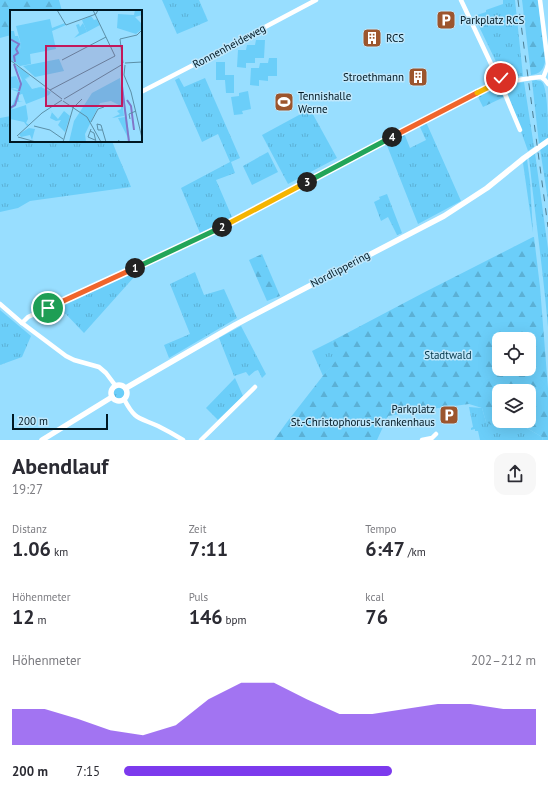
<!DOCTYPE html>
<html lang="de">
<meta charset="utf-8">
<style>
:root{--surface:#fff;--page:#f7f7f7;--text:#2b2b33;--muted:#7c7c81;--accent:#7c3aed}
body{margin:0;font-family:"PT Sans",sans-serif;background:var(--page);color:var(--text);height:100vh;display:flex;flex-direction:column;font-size:15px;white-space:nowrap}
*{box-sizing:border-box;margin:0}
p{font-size:13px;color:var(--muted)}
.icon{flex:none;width:22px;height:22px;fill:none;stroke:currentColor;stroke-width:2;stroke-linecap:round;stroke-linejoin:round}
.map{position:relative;height:440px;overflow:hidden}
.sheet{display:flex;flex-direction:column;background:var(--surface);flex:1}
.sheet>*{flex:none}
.controls{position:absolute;left:492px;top:332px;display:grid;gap:8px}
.controls a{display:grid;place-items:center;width:44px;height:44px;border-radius:8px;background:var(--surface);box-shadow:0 4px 16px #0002;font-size:20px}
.scale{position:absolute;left:12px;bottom:10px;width:96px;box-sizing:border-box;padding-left:4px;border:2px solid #001823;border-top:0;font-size:11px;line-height:14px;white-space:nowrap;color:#001823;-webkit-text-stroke:3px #bfe7fb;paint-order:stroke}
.pin{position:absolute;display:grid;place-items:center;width:34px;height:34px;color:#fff;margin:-17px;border:2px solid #fff;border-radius:50%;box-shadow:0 1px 4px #0007}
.km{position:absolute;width:20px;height:20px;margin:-10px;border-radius:50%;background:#222;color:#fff;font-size:11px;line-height:20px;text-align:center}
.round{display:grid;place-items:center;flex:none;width:42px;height:42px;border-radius:12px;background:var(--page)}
.headline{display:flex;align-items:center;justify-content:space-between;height:68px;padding:0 12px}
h1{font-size:22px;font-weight:700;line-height:30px}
.metrics{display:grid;grid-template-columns:repeat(3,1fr);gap:6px;height:68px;padding:4px 12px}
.metrics div{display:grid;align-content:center}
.metrics b{font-size:20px;font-weight:700}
.metrics small{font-size:11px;font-weight:400}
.metrics p{font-size:11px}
.chart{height:112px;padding:8px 12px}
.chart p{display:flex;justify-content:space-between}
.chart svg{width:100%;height:72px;margin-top:4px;fill:var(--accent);opacity:.7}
ul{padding:0 12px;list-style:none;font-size:13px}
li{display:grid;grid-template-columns:64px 48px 1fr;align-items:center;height:30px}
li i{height:10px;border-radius:5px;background:var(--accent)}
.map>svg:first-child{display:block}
.grass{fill:url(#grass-tufts)}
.forest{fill:url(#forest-firs);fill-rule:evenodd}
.garden{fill:#6bcef9}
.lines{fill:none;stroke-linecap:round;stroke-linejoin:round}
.minor{stroke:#fff;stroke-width:4.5}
.major{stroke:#fff;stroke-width:5.5}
.rail{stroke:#4d7d93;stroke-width:1;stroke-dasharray:7 7;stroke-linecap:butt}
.split-1-casing{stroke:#fff;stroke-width:8}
.split-2-casing{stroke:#fff;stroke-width:8}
.split-3-casing{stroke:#fff;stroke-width:8}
.split-4-casing{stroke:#fff;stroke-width:8}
.split-5-casing{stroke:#fff;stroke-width:8}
.split-6-casing{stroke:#fff;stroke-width:8}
.split-1{stroke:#f0652b;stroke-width:5}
.split-2{stroke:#22a559;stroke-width:5}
.split-3{stroke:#f5b400;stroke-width:5}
.split-4{stroke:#22a559;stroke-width:5}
.split-5{stroke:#f0652b;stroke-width:5}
.split-6{stroke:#f5b400;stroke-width:5}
.labels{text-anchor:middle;stroke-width:3;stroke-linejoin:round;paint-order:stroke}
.poi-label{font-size:11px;fill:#001823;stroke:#bfe7fb;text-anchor:start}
.street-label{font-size:11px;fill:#001823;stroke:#bfe7fb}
.park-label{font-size:11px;fill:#003447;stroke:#bfe7fb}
.inset-river{fill:none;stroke:#8176c8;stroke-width:2}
.inset-road{fill:none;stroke:#5b8fa7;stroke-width:1}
.view{fill:#c2185b;fill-opacity:0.15;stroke:#c2185b;stroke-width:2}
.inset-edge{fill:none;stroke:#001823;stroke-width:2}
</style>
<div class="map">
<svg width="548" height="440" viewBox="0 0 548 440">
<defs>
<pattern id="grass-tufts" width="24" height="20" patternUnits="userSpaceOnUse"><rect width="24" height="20" fill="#6bcef9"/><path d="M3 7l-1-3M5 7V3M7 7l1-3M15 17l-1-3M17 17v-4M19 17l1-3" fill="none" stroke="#5bb0d5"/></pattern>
<pattern id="forest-firs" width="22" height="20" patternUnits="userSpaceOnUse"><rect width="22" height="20" fill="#6bcef9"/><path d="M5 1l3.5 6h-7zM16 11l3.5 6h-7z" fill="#5bb0d5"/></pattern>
</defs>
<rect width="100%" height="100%" fill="#98deff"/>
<g class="grass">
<path d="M162 0H199L208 21 177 34Z"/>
<path d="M503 0H515L523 76C518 76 505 75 501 72L474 16 486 12V10L503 4Z"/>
<path d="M179 78 184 87 205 78 240 158 231 162 235 173 216 180 232 217 200 233 181 188 230 162 218 134 202 142 175 80Z"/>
<path d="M536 80C538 81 540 80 542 82 548 88 548 127 548 138L539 144 532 81Z"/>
<path d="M524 82 534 147 528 151 508 95 509 89 514 84Z"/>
<path d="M310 109 337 158 288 184 262 135Z"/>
<path d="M11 116V141H112C118 157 125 171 131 187L30 201 18 208 0 212V118Z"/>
<path d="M426 122 461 201 418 224 386 143 404 133 410 148 426 140 419 125Z"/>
<path d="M548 144V200L540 149Z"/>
<path d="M268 152 278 172 252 185 243 166Z"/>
<path d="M535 153 548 249V327C543 271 535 214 529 158Z"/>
<path d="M527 159 530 181 533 233 523 163Z"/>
<path d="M387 194 402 233 397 235 388 217 381 221 374 202 380 199 379 197Z"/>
<path d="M132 271 135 276 84 333 61 309H64L62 304Z"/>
<path d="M195 272 204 295 224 289 237 318 169 358 164 345 190 334 170 284Z"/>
<path d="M0 310 31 336 22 357 0 365Z"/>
<path d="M241 326 266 374 262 378 258 370 255 371 249 376 246 372 234 376 219 338Z"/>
<path d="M332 341 340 357 323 376 312 351Z"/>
<path d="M235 378 243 396 218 420 206 408Z"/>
<circle cx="119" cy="393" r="6"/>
<path d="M469 407 482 408 486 422 520 424 542 437 543 440H480L478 431H475V429L471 430V428L473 427Z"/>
</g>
<g class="forest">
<path d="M0 0H59L62 11H11V35L0 38Z"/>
<path d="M522 0H538L545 62C543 71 539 74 531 75Z"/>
<path d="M494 85 503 92 504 97 483 107 477 95Z"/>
<path d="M533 237H534L540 287 548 388V440H543L542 437 520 424 514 430 504 432 486 422 482 408 469 404 423 410 388 416 377 440H274L287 422 322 377 339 357 332 341 423 293ZM499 339H529V369H499ZM499 391H529V421H499Z"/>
<path d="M262 254 280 296 267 301 249 260Z"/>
</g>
<g class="garden">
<path d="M256 40H265L264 58H255V63H246V68L237 67 238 50H246L247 45H255Z"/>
<path d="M269 58H277V76H268V81L259 80V86L250 85 251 68H259L260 63H268Z"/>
<path d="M216 62H225V75H234V93H226L225 80H216Z"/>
<path d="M248 91 251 109 242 111 243 114 234 115 231 97 239 96V93Z"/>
</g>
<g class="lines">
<g class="minor">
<path d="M461 0 493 68C495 71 497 74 499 77 508 85 530 77 541 77L545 80 548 84"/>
<path d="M540 0 548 64 547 68 543 78"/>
<path d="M498 81 502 87 520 130"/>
<path d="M141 92 201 61 316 0"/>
<path d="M0 304 22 323 66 356 74 360 99 367 106 373 115 385"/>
<path d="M22 323 28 317 210 233 495 84 501 78"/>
<path d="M124 399C135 420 138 417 158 426 166 430 175 435 183 440"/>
<path d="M201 440 255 387"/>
<path d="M422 440 432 438 436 434"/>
</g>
<g class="major">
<circle cx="119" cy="393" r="8"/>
<path d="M126 388 235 325 292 295 444 216 487 188 524 158 548 141"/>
<path d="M42 440 112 397"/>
</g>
<path class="rail" d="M518 0 524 47 548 227"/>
</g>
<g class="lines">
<g class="split-1-casing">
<path id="split-1" d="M48 308 135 268"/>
</g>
<g class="split-2-casing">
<path id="split-2" d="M135 268 222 227"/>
</g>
<g class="split-3-casing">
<path id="split-3" d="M222 227 307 182"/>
</g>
<g class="split-4-casing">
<path id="split-4" d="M307 182 392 137"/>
</g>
<g class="split-5-casing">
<path id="split-5" d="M392 137 477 93"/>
</g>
<g class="split-6-casing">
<path id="split-6" d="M477 93 495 84 501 78"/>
</g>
<use href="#split-1" class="split-1"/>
<use href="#split-2" class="split-2"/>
<use href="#split-3" class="split-3"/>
<use href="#split-4" class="split-4"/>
<use href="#split-5" class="split-5"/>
<use href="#split-6" class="split-6"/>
</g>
<defs>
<g id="parking-square" transform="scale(1)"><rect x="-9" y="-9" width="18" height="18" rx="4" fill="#9c552d" stroke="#bfe7fb"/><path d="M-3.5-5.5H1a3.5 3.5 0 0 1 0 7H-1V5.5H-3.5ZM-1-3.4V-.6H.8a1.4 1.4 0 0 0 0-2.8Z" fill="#fff"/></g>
<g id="building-square" transform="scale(1)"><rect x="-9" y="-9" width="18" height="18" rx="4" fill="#9c552d" stroke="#bfe7fb"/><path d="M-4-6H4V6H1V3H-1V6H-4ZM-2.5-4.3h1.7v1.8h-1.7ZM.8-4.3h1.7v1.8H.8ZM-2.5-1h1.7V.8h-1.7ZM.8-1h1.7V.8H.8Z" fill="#fff"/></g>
<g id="stadium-square" transform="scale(1)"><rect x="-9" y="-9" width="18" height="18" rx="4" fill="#9c552d" stroke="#bfe7fb"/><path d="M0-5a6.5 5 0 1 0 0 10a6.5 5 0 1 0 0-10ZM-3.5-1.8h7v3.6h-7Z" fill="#fff"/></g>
</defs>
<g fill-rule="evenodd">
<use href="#parking-square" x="446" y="20"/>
<use href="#building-square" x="372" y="38"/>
<use href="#building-square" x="418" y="77"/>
<use href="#stadium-square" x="284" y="102"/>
<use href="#parking-square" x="449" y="415"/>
</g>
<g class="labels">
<g class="poi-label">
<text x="460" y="24">Parkplatz RCS</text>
<text x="386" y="42">RCS</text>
<text x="404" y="81" text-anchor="end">Stroethmann</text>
<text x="298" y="100">Tennishalle<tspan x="298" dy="13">Werne</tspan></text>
<text x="435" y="413" text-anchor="end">Parkplatz<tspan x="435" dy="13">St.-Christophorus-Krankenhaus</tspan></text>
</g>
<g class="street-label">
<text transform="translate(229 46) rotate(-28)" y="4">Ronnenheideweg</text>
<text transform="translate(340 269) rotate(-28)" y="4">Nordlippering</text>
</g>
<g class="park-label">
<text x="448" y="359">Stadtwald</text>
</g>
</g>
<g transform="translate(10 10)">
<rect width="132" height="132" fill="#98deff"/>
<path d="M81 6 84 10 87 9 90 15 77 22 72 10ZM0 21H4L5 26H8L11 35 10 39 6 38 7 41 1 50ZM49 49 54 61 25 67 13 56ZM5 55 15 61 20 66 12 70ZM110 57 120 132 108 108 115 107ZM6 66 10 74 9 80 5 78 0 79V67ZM31 77 41 82 39 85 16 94 12 83ZM16 95 18 109 16 113 19 115 17 116 14 112 0 109V100ZM39 99 48 109 54 101 60 106 55 122 48 115 51 110 46 111 40 108 42 102ZM19 118 25 119 22 130 20 125 11 127 9 124Z" fill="#6bcef9"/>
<path d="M125 0H132V5L125 7 132 14V19L126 24 107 18 108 4 124 5ZM40 9 42 18 55 13 56 15 42 21 46 39 20 44 21 54 10 56 1 50V43L6 41 8 36 10 39 11 35 6 16ZM73 13 77 22 64 28 69 23 66 15 69 14 70 17ZM21 67 15 69 22 79 34 76 9 85V91H13L7 92 6 96 0 100 8 82 0 79 9 80 12 69ZM110 68 114 106 102 108 110 104 107 101 111 99V96L101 91 90 93 75 124 76 132H59L64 111 82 83Z" fill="#6bcef9"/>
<path class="inset-river" d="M0 29 9 34 6 39 8 43 4 46 5 52M4 54 11 74 9 81M112 76 119 132M117 90 121 96 124 120M0 98 5 95 9 82"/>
<path class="inset-road" d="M47 0 56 15 86 4 88 0M83 0 105 46M0 50 52 89M52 50 96 27M113 53 110 29 127 25 132 20M115 53 132 52M115 55 114 65 121 82 132 128M40 80 105 46M54 89 113 54M53 91 77 107 91 132M120 109 119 104 126 101M81 112 88 99 94 97M24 116 40 120 53 129M81 119 78 127 85 130M92 120H88L87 114 91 115 96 132M80 121 84 123 86 132M7 126 32 103 52 90M8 127 26 132M53 132 63 98 72 89M97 132H108L109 130"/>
<path class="view" d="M36 36H112V96H36Z"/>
<rect width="132" height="132" class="inset-edge"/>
</g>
</svg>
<div class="controls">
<a><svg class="icon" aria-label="locate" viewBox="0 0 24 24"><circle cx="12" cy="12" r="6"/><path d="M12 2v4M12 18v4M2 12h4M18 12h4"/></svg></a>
<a><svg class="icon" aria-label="layers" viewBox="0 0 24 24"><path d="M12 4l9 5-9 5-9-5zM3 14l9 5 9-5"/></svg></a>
</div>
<div class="scale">200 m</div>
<div class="pin" style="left:48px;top:308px;background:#1e9e55"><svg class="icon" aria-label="arrive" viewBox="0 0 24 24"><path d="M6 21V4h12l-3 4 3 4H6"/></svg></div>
<div class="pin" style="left:501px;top:78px;background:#d93025"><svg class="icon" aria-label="check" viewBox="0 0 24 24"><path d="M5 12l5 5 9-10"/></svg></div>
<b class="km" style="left:135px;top:268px">1</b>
<b class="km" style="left:222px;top:227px">2</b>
<b class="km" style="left:307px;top:182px">3</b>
<b class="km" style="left:392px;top:137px">4</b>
</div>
<section class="sheet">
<div class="headline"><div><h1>Abendlauf</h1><p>19:27</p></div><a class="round"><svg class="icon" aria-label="share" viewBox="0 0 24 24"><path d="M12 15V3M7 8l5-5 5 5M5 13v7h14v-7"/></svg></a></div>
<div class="metrics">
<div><p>Distanz</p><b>1.06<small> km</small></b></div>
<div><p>Zeit</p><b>7:11</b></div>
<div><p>Tempo</p><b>6:47<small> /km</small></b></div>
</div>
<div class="metrics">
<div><p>Höhenmeter</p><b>12<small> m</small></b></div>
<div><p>Puls</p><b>146<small> bpm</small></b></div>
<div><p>kcal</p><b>76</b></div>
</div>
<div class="chart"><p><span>Höhenmeter</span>202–212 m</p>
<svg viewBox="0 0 160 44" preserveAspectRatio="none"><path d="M0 44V22L10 22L20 28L30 35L40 38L50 32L60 16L70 6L80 6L90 16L100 25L110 25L120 22L130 19L140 19L150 22L160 22V44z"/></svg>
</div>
<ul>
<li><b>200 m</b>7:15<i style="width:65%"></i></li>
</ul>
</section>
